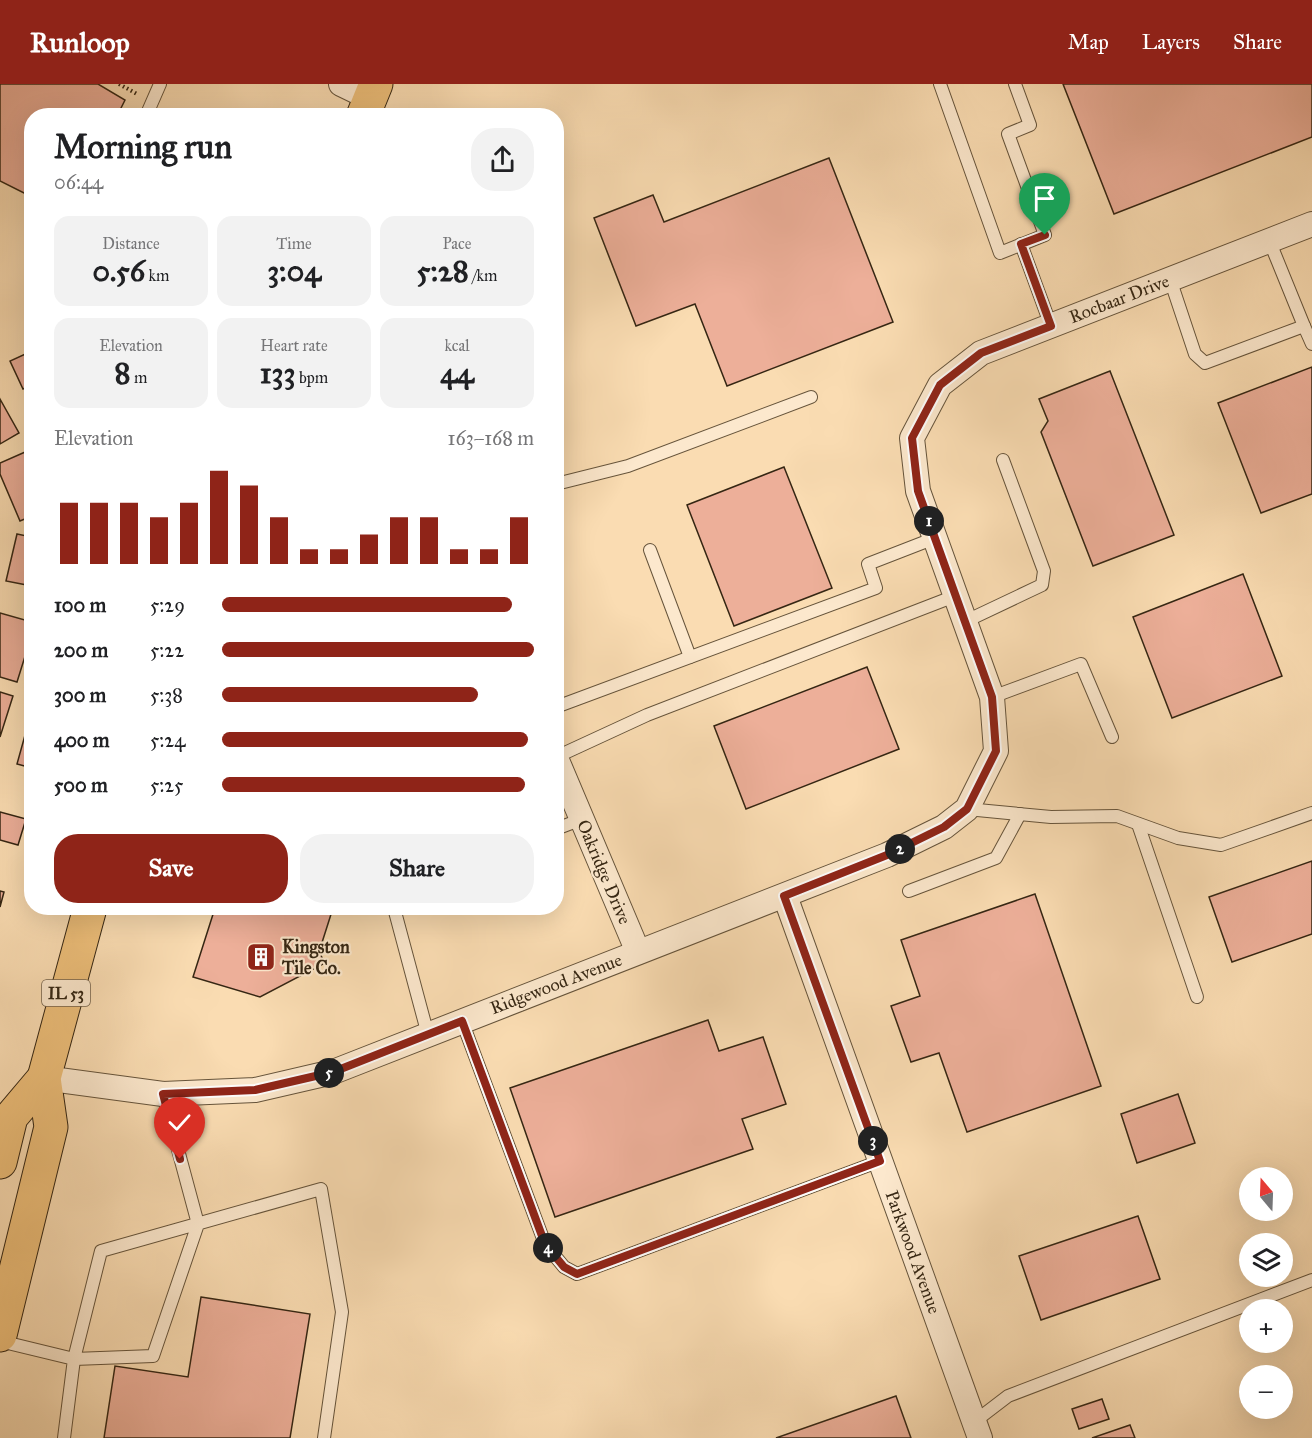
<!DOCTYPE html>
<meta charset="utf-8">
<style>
:root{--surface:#fff;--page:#f2f2f2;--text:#202124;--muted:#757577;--accent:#8f2418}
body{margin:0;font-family:"IM FELL Great Primer",serif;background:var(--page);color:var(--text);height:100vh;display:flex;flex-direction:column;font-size:22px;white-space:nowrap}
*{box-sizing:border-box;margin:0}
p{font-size:20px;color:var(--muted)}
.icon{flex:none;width:33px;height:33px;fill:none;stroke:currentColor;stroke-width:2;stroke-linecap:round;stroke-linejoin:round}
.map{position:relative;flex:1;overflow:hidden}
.panel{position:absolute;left:24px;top:24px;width:540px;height:807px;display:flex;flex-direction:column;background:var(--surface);border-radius:24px;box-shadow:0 6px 24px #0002}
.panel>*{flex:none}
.needle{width:39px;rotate:341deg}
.controls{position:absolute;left:1239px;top:1083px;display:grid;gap:12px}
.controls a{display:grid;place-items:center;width:54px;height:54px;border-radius:50%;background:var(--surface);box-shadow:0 6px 24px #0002;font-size:30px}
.pin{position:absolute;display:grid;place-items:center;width:51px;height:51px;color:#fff;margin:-62px -26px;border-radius:50% 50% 50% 0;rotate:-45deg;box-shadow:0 0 6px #0007}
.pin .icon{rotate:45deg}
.km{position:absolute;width:30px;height:30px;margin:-15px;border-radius:50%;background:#222;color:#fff;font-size:16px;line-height:30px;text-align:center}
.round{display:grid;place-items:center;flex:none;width:63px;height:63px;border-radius:24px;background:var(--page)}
.headline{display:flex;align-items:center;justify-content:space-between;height:102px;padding:0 30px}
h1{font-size:33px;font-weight:700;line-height:45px}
.stats{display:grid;grid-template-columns:repeat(3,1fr);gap:9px;height:102px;padding:6px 30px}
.stats div{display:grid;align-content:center;border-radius:15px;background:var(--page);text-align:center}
.stats b{font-size:30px;font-weight:700}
.stats small{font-size:16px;font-weight:400}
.stats p{font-size:16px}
.chart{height:168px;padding:12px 30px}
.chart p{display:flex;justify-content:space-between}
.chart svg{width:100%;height:108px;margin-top:6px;stroke:var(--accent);stroke-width:6}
.action{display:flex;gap:12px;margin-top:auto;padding:12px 30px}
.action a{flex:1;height:69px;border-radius:24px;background:var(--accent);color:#fff;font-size:24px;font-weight:700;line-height:69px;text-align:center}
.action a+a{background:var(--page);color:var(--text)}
ul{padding:0 30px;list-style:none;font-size:20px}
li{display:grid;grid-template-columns:96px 72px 1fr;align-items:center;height:45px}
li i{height:15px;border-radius:8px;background:var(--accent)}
header{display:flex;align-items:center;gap:36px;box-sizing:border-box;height:84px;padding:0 30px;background:var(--accent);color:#fff}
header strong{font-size:28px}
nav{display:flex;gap:33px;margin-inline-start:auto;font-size:21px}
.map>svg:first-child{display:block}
.building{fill:#edaf99;stroke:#352613;stroke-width:1.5}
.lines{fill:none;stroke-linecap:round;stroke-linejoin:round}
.service-casing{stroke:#66543b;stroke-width:14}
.minor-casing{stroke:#66543b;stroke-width:26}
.primary-casing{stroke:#352613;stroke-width:35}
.path{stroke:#352613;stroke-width:4;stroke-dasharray:1.5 3;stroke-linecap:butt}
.service{stroke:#fce8cd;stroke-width:12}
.minor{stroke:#fce8cd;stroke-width:24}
.primary{stroke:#edbe79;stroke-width:33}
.route-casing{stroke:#fff;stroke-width:12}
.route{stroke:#8f2418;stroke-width:8}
.labels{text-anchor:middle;stroke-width:4.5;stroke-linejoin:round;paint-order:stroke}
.shield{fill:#fce8cd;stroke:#71604b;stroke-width:1.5}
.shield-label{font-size:16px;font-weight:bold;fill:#352613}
.street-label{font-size:18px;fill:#352613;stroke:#fce8cd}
.poi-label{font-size:18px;font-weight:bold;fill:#352613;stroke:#fce8cd;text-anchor:start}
</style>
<header>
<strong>Runloop</strong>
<nav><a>Map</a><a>Layers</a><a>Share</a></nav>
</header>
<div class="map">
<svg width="1312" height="1354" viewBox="0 0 1312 1354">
<rect width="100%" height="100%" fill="#fadcb2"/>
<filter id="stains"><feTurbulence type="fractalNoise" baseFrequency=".00333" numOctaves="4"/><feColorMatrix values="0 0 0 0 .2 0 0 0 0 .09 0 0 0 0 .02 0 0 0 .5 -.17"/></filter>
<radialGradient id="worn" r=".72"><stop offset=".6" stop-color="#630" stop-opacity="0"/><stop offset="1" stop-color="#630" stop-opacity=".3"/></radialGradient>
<g class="building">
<path d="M0 0H98L125 16 117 32H32V113L0 97Z"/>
<path d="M1063 0H1312V53L1114 130Z"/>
<path d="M829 74 893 238 727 302 695 220 636 242 594 134 653 111 664 138Z"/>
<path d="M32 267V301L23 305 10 277Z"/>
<path d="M1312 283V410L1261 429 1218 319Z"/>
<path d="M1110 287 1174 451 1093 482 1041 348 1048 337 1039 315Z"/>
<path d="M0 315 19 349 0 360Z"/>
<path d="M32 365V432L20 437 0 390V379Z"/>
<path d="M784 383 832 504 734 542 687 421Z"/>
<path d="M17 450 32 453V502L6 497Z"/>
<path d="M1243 490 1282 592 1172 634 1133 533Z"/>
<path d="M0 529 32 538V550L17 598 0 593Z"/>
<path d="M867 583 899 665 746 725 714 642Z"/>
<path d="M0 608 13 612 0 653Z"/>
<path d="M27 644 32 646V684L17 680Z"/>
<path d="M0 728 26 735 18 761 0 756Z"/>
<path d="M1312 777V850L1232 878 1209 813Z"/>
<path d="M0 807 4 808 0 823Z"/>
<path d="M1035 810 1101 1002 967 1048 939 969 911 978 891 922 920 912 901 856Z"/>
<path d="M215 824H333L319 868 325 879 260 913 193 893Z"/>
<path d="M708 936 719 967 763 953 786 1020 742 1035 753 1065 555 1133 510 1004Z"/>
<path d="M1178 1010 1195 1059 1137 1079 1121 1030Z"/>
<path d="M1138 1132 1160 1195 1041 1236 1019 1172Z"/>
<path d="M201 1213 310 1230 290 1354H104L115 1282 188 1293Z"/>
<path d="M896 1312 911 1354H776Z"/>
<path d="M1102 1315 1109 1335 1079 1345 1072 1325Z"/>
<path d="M1130 1341 1135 1354H1092Z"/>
</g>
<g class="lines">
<g class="service-casing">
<g id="service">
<path d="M940 0 1000 169 1045 151 1008 50 1030 41 1015 0"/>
<path d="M146 32 160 0"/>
<path d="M1021 160 1051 242"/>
<path d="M1170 195 1195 270 1205 279 1304 242 1269 156"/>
<path d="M1304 242 1312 260"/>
<path d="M556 400 628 382 811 313"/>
<path d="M650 466 690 573"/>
<path d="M964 538 1042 501 1044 487 1003 376"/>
<path d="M992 613 1081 580 1112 653"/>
<path d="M556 623 876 504 868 480 935 454"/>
<path d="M556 673 647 631 955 512"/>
<path d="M967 725 1051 733 1117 732 1178 754 1221 761 1312 729"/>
<path d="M1138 740 1197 913"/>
<path d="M556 745 582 735"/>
<path d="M909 807 996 774 1020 730"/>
<path d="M394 824 428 951"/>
<path d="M462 937 545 1160 564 1183 577 1190 880 1077"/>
<path d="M163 1010 198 1140 153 1272 74 1275 101 1167 321 1105 342 1228 324 1354"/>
<path d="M0 1257 74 1275 64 1354"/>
<path d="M974 1338 1008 1312 1312 1196"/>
</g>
</g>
<g class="minor-casing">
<g id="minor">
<path d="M341 0 370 14"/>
<path d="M556 674 638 868"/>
<path d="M785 812 980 1354"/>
<path d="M44 994 163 1010 255 1006 333 988 887 771 944 743 967 725 996 667 992 613 918 407 912 354 940 301 981 269 1312 140"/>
</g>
</g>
<g class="primary-casing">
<g id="primary">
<path d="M363 32 376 0"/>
<path d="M0 1078 11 1033 44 994"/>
<path d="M0 1251 51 1043 44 994 90 824"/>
</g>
</g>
<path class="path" d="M119 0 137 10"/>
<use href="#service" class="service"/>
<use href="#minor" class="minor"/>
<use href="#primary" class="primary"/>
</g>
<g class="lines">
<g class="route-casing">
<path id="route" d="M180 1075 163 1010 255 1006 333 988 462 937 545 1160 564 1183 577 1190 880 1077 784 812 887 771 944 743 967 725 996 667 992 613 918 407 912 354 940 301 981 269 1051 242 1021 160 1045 151"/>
</g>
<use href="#route" class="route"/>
</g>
<defs>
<g id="building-square" transform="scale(1.5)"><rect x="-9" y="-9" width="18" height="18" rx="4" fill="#8f2418" stroke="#fce8cd"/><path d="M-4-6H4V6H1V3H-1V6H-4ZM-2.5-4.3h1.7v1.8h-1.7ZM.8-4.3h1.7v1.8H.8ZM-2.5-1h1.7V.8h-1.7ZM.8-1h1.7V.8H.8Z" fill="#fff"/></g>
</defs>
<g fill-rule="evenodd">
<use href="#building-square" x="261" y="873"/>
</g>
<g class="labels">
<rect class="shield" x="42" y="896" width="48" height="26" rx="4.5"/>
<g class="shield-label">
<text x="66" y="915">IL 53</text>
</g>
<g class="street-label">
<text transform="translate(1119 215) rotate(-21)" y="6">Rocbaar Drive</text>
<text transform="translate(604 788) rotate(67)" y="6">Oakridge Drive</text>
<text transform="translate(556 900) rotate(-21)" y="6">Ridgewood Avenue</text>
<text transform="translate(913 1168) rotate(70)" y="6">Parkwood Avenue</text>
</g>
<g class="poi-label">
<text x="282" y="869">Kingston<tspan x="282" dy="21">Tile Co.</tspan></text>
</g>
</g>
<rect width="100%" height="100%" filter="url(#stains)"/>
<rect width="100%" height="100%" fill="url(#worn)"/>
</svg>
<div class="controls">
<a><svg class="needle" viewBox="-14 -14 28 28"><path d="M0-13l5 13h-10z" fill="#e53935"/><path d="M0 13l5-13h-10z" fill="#757577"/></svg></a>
<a><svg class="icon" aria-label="layers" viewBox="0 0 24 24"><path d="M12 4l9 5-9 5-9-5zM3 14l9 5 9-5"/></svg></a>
<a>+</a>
<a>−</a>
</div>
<div class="pin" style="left:1045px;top:151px;background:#1e9e55"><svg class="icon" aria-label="arrive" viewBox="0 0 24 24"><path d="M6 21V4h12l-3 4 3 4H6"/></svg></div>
<div class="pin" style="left:180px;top:1075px;background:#d93025"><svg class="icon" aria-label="check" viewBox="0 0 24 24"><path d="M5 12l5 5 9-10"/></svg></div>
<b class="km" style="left:929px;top:437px">1</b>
<b class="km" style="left:900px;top:765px">2</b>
<b class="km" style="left:873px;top:1057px">3</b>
<b class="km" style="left:548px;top:1164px">4</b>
<b class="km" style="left:329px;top:989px">5</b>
<section class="panel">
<div class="headline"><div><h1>Morning run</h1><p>06:44</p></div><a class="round"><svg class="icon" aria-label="share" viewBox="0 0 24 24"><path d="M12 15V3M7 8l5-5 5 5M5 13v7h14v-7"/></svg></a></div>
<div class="stats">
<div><p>Distance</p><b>0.56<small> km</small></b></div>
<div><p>Time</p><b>3:04</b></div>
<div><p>Pace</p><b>5:28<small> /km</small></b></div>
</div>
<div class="stats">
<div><p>Elevation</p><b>8<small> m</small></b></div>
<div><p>Heart rate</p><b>133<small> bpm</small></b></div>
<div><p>kcal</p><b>44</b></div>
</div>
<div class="chart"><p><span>Elevation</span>163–168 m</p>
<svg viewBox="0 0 160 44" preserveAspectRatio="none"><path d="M5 44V19M15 44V19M25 44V19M35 44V25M45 44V19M55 44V6M65 44V12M75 44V25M85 44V38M95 44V38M105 44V32M115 44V25M125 44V25M135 44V38M145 44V38M155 44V25"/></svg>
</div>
<ul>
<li><b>100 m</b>5:29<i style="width:93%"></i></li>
<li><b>200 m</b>5:22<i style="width:100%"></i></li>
<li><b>300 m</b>5:38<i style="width:82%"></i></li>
<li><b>400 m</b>5:24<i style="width:98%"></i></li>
<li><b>500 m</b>5:25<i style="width:97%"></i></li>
</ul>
<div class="action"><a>Save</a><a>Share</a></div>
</section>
</div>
